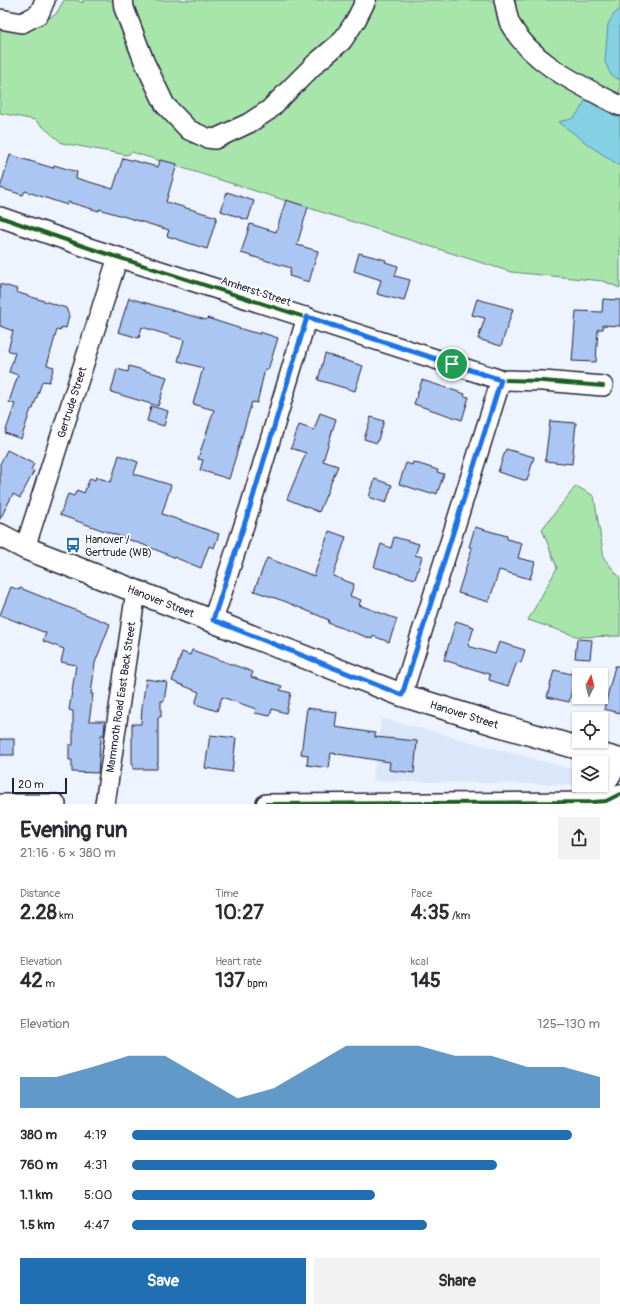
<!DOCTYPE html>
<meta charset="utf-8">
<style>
:root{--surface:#fff;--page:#f2f2f3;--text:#2b2b33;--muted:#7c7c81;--accent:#1f6fb2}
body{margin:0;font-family:Pangolin,sans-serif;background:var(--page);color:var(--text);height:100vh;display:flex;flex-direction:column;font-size:15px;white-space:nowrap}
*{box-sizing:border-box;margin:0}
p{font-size:13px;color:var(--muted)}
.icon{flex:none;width:22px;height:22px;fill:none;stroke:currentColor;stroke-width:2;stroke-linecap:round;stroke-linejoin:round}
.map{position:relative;height:804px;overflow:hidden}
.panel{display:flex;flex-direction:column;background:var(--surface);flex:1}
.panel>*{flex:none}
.needle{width:26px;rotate:6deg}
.controls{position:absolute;left:572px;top:668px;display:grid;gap:8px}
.controls a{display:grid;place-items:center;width:36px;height:36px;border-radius:0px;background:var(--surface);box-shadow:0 1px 3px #0004;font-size:20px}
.scale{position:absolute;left:12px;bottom:10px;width:55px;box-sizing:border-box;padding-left:4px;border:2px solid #22223b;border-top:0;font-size:11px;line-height:14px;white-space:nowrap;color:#22223b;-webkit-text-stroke:3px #fff;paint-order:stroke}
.pin{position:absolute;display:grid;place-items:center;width:34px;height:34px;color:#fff;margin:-17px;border:2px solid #fff;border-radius:50%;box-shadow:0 1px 4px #0007}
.round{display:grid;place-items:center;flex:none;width:42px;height:42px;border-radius:0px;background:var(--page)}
.overview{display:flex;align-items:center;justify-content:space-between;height:68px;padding:0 20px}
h1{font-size:22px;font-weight:800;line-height:30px}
.metrics{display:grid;grid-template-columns:repeat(3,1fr);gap:6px;height:68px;padding:4px 20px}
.metrics div{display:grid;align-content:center}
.metrics b{font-size:20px;font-weight:800}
.metrics small{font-size:11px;font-weight:400}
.metrics p{font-size:11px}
.chart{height:112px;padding:8px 20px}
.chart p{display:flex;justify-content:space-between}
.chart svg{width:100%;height:72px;margin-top:4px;fill:var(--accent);opacity:.7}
.primary-button{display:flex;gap:8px;margin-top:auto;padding:8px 20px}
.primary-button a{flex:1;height:46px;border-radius:0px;background:var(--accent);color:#fff;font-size:16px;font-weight:800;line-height:46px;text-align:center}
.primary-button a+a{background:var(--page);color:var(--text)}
ul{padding:0 20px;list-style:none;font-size:13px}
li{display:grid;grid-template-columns:64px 48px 1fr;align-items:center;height:30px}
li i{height:10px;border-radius:5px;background:var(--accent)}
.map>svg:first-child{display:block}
.built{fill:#dae6fa}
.green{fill:#a8e5ab;stroke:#658473}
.water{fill:#84d1e3;stroke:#5d8ba0}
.building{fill:#acc6f3;stroke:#22223b}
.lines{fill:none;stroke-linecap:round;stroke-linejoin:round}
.minor-casing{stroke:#22223b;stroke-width:22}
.major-casing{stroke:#22223b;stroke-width:25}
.minor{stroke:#fff;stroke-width:19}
.major{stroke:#fff;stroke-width:22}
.cycleway-casing{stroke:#fff;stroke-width:6}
.cycleway{stroke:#1b5e20;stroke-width:4}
.route-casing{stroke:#fff;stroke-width:8}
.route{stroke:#1a73e8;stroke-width:5}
.labels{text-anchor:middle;stroke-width:3.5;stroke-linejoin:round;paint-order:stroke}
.street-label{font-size:11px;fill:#22223b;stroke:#fff}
.poi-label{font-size:11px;fill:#22223b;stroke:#fff;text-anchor:start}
</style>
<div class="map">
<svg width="620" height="804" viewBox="0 0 620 804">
<rect width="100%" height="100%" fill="#eef4fd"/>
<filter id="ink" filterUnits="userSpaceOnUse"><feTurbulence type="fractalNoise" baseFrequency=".025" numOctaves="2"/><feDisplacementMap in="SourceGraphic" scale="8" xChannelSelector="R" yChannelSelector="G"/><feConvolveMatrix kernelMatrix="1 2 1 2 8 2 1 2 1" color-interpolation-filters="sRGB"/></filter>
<g filter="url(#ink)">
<path class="built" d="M381 718 579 771V783L577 785 373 781Z"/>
<g class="green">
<path d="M64 0H77L83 3V0H620V288L603 281 511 272 132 152 127 155 62 143 35 120 0 113V27L37 25 56 14Z"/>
<path d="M576 486 594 496 604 558 620 578V636L579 637 528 620 557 568 542 529Z"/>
</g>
<g class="water">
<path d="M620 9V80L611 75 605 62 608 24 614 14Z"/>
<path d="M586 99 620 115V166L590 146 559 122C563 120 567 121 571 119 578 115 582 106 586 99Z"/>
</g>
<g class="building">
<path d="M10 155 53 168 54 165 77 172 76 178 113 189 123 158 158 167 160 160 177 164 166 202 217 217 207 249 167 236 169 230 99 209V211L68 202 67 205 25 191 23 195 0 188Z"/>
<path d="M227 192 254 201 248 220 221 211Z"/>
<path d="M286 200 308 207 297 245 318 251 309 282 289 276 291 268 241 253 250 224 276 232Z"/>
<path d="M359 253 386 260 385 262 398 266 395 276 410 280 404 301 377 294 381 280 354 271Z"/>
<path d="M0 284 17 289 16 292 66 308 69 316 66 328 62 327 60 331 57 330 47 365 54 367 49 382 43 381 42 382 33 409H31L21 439 5 433 15 404 9 402 18 375 9 372 15 353 8 350 13 331 0 326Z"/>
<path d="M129 298 206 320 207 318 248 331 260 334V332L278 338 268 370 265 369 257 403 252 402 229 479 200 470 203 460 198 459 214 410 193 404 203 368 178 361 184 340 142 327 139 338 118 332Z"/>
<path d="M477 299 513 309 501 346 478 339 485 318 472 315Z"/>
<path d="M603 299 620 300V326L603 325V329H598L596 362 572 361 576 311 602 312Z"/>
<path d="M325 354 363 366 355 391 318 380Z"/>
<path d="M129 366 167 377 158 406 111 392 117 369 128 372Z"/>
<path d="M422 380 465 394 464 396 469 397 462 420 414 404Z"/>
<path d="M151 406 168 411 164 426 147 421Z"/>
<path d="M320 413 336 419 323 461 338 466 319 512 287 499 306 453 291 448 299 425 314 430Z"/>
<path d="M371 417 384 421 377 443 364 439Z"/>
<path d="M550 421 576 423 572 464 545 461Z"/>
<path d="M506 449 534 457 527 481 498 472Z"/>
<path d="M7 450 34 464 31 470 34 471 20 498 13 494 0 519V464Z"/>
<path d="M119 455 138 462 134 474 171 485 162 514 219 534 214 548 209 546 201 568 144 545 60 515 68 494 74 496 77 490 84 493 90 478 95 480 96 477 111 482Z"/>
<path d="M413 462 438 470 437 472 444 474 437 494 432 492 431 494 399 484 406 463 412 465Z"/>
<path d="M375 479 392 485 386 503 369 497Z"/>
<path d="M475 527 507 536V539L522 543 518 558 535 562 530 579 499 570 489 602 458 593 472 548 469 547Z"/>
<path d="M329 531 346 537 333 576 354 584 350 596 361 600 359 605 397 619 389 642 373 636 372 639 328 623 329 620 284 601 254 591 267 558 314 576Z"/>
<path d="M394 537 419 544 415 555 422 557 415 579 374 567 381 544 391 548Z"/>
<path d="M11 587 19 590 20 588 110 624 95 663 91 694H93L89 721H105L104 735H101V743H100L98 773 72 772V760H69V745H73V711L69 710 76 665 61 662 64 649 43 641 46 633 0 615Z"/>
<path d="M456 621 474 627 468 646 495 654 499 642 525 650 521 663 517 662 508 686 489 680 490 675 489 674 444 660Z"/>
<path d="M577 639 592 640 590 659 575 658Z"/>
<path d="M192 650 253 672 251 677 282 686 280 690 291 693 286 713 272 709 270 716 255 713 256 709 222 697 217 711 195 704 199 692 172 681 182 652 190 655Z"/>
<path d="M615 666H620V713L604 709Z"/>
<path d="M554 670 576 675 569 702 547 697Z"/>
<path d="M146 679 167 682 164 701H161V717H158V763H157V769H133V764H132V724H141L142 707Z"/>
<path d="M307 708 337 712 335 727 375 733V737L417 741 414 773 389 770 390 762 331 753 329 768 307 765 308 755 301 754Z"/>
<path d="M210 735 236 738 232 772 205 768Z"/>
<rect x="0" y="739" width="14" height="16"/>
</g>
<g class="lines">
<g class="minor-casing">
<g id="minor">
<path d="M123 0 124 8 144 61 165 105 189 130 207 138 215 139 249 123 269 110 316 63 342 41 356 20 366 0"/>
<path d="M504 0C506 7 507 17 510 24 533 65 581 85 620 106"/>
<path d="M0 19 22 23 39 14 45 0"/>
<path d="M0 217 89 248 501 380 543 381 603 386"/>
<path id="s1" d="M25 548 118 257"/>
<path d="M213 620 250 507 307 317"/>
<path d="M402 695 501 380"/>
<path d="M578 801C603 789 607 784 620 760"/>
<path d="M0 804H56"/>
<path id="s2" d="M105 804 136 591"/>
<path d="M266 804 593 802 606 801 620 794"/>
</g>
</g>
<g class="major-casing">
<g id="major">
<path id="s3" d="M0 535 25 548 402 695 495 724 620 760"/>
</g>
</g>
<use href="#minor" class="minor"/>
<use href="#major" class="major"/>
<g class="cycleway-casing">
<g id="cycleway">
<path d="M0 217 89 248 501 380 543 381 603 386"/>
<path d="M402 695 501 380"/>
<path d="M266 804 593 802 606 801 620 794"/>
</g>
</g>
<use href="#cycleway" class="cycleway"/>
</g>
</g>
<g class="lines" filter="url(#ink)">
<g class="route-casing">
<path id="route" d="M307 317 501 380 402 695 213 620 250 507Z"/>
</g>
<use href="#route" class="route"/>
</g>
<defs>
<g id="bus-bare" transform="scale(1.2)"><path d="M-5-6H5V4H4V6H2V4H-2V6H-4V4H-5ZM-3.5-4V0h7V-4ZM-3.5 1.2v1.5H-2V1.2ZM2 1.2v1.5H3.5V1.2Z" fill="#1f6fb2" stroke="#fff" stroke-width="2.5" paint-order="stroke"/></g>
</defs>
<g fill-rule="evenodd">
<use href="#bus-bare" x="73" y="545"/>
</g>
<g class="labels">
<g class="street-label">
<text transform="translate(256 291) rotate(18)" y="4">Amherst Street</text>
<text dy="4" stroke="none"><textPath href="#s1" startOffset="153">Gertrude Street</textPath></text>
<text dy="4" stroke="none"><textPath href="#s3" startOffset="174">Hanover Street</textPath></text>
<text dy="4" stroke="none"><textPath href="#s2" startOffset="108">Mammoth Road East Back Street</textPath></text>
<text dy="4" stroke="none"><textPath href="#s3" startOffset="498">Hanover Street</textPath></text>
</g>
<g class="poi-label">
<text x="85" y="543">Hanover /<tspan x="85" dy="13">Gertrude (WB)</tspan></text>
</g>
</g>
</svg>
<div class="controls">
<a><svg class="needle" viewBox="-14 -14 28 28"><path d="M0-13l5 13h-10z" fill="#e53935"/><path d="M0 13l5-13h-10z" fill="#7c7c81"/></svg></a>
<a><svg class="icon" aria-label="locate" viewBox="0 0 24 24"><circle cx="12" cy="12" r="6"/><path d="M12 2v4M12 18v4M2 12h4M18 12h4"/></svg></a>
<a><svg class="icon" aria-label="layers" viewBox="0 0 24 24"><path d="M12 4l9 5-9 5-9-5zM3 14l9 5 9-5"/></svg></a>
</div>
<div class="scale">20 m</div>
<div class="pin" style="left:452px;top:364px;background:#1e9e55"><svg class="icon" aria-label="arrive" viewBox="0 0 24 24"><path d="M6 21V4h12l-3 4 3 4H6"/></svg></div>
</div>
<section class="panel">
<div class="overview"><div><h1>Evening run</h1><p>21:16 · 6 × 380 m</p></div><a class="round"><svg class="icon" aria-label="share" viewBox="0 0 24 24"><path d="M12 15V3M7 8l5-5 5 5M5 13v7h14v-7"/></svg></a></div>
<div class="metrics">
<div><p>Distance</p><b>2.28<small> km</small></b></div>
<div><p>Time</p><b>10:27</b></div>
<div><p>Pace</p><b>4:35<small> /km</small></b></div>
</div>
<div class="metrics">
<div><p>Elevation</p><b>42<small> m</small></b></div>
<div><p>Heart rate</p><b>137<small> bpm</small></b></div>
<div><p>kcal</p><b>145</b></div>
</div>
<div class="chart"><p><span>Elevation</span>125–130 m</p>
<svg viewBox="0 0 160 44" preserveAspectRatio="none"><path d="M0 44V25L10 25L20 19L30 12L40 12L50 25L60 38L70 32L80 19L90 6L100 6L110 6L120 12L130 12L140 19L150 19L160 25V44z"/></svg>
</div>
<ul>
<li><b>380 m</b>4:19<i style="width:94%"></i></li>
<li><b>760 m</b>4:31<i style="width:78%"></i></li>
<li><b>1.1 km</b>5:00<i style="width:52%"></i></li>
<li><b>1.5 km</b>4:47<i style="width:63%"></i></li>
</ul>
<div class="primary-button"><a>Save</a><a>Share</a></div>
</section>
